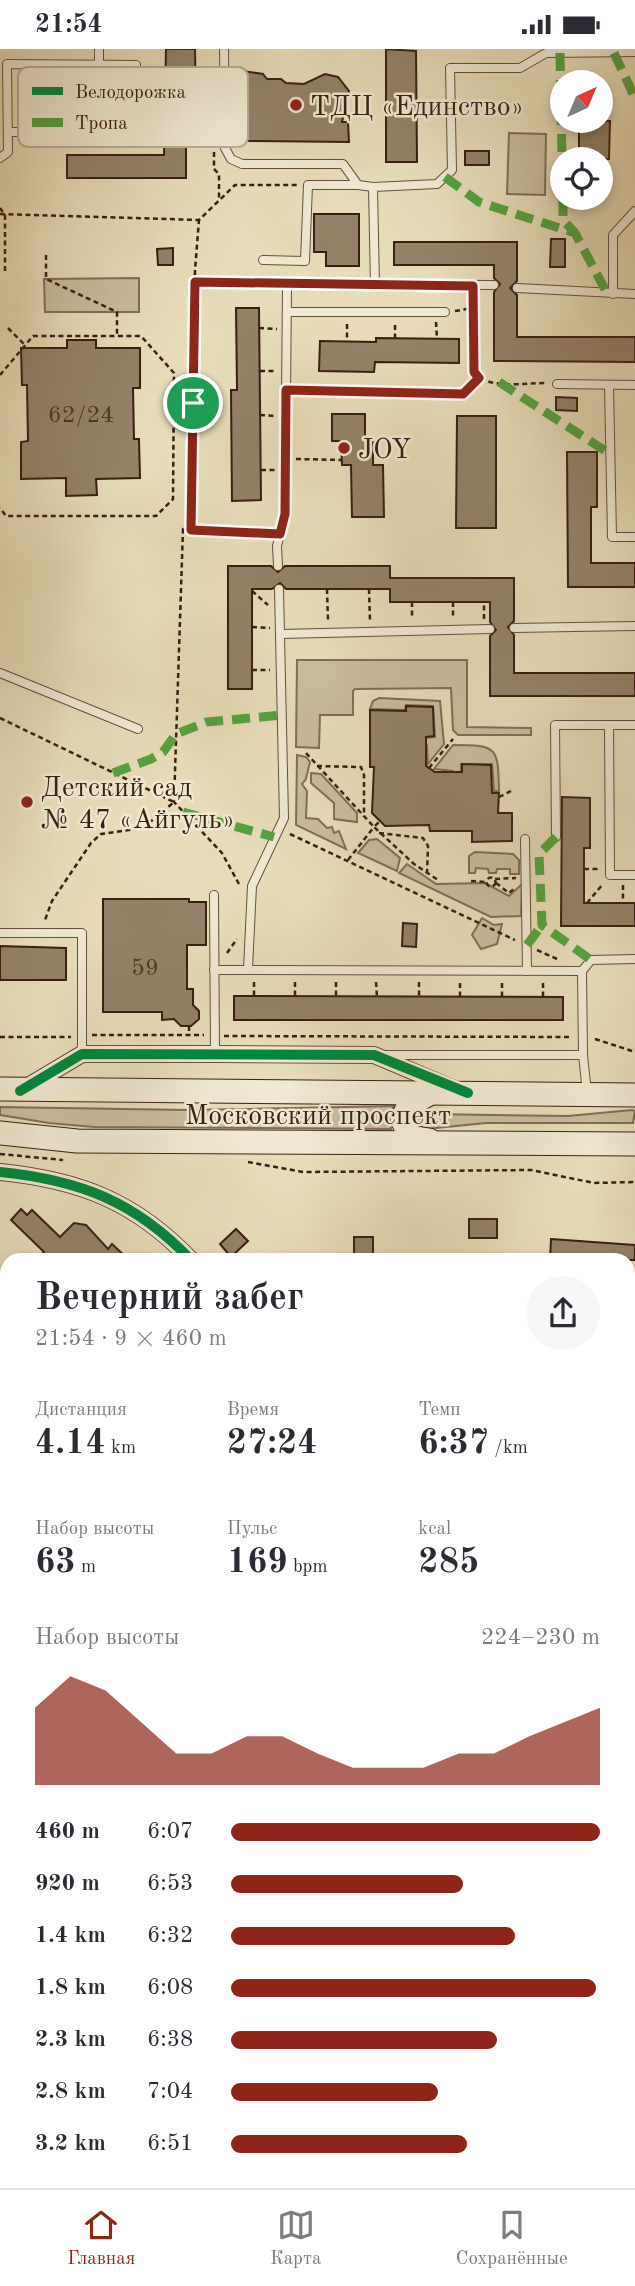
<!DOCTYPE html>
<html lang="ru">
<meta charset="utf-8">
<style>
:root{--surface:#fff;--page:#f7f7f7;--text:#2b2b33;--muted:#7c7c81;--line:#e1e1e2;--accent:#8f2418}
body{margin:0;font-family:"Old Standard TT",serif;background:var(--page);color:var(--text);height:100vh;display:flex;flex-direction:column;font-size:26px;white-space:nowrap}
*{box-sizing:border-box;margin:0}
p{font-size:23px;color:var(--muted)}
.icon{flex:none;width:38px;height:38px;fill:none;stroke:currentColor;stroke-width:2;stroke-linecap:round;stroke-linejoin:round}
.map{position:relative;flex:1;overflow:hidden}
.sheet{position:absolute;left:0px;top:1204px;width:635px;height:936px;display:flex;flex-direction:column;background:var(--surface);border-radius:21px 21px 0 0;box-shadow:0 4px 10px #0003}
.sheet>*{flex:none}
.needle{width:46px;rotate:44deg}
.tools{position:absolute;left:550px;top:21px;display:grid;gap:14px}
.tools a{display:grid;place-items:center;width:63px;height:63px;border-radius:50%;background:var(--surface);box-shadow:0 4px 10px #0003;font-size:35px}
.pin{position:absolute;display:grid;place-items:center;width:60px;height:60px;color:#fff;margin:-30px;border:4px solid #fff;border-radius:50%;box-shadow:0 2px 7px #0007}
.round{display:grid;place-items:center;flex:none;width:74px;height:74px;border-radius:37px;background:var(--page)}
.head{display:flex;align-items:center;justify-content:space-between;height:119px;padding:0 35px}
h1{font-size:38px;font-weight:600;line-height:52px}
.metrics{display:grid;grid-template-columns:repeat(3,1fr);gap:10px;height:119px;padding:7px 35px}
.metrics div{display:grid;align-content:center}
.metrics b{font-size:35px;font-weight:600}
.metrics small{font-size:19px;font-weight:400}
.metrics p{font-size:19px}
.chart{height:196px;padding:14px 35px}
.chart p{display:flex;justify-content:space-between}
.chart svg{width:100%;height:126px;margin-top:7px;fill:var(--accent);opacity:.7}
ul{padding:0 35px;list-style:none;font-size:23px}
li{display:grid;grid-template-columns:112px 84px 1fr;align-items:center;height:52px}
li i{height:18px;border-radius:9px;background:var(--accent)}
.status{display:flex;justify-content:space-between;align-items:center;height:49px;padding:0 35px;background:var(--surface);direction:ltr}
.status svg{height:19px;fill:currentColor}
.tabs{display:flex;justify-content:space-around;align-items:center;height:98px;border-top:2px solid var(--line);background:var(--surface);font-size:19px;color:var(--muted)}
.tabs a{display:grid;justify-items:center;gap:4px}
.tabs .active{color:var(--accent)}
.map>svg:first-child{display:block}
.green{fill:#cabc9c;stroke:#826d56;stroke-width:2}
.building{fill:#948168;stroke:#3a1e11;stroke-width:2}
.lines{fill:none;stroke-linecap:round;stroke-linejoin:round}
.lane-casing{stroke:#664e3b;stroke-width:10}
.street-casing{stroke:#664e3b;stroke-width:18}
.secondary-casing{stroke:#3a1e11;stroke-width:25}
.path{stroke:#3a1e11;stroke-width:2.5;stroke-dasharray:5 3.5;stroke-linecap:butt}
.lane{stroke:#f0e8d1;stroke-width:8}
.street{stroke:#f0e8d1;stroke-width:16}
.secondary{stroke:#f0e8d1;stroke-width:23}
.quiet{stroke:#54a23f;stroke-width:9;stroke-dasharray:18 9;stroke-linecap:butt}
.cycleway-casing{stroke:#f0e8d1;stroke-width:15}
.cycleway{stroke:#00873e;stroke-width:10}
.route-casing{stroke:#fff;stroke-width:14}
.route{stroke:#8f2418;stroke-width:9}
.poi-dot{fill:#8f2418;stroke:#f0e8d1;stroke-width:2.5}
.labels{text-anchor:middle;stroke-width:5;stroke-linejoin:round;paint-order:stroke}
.number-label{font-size:24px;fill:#503727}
.poi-label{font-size:28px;fill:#3a1e11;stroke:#f0e8d1;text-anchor:start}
.street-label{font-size:28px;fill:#3a1e11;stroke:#f0e8d1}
.key{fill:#f0e8d1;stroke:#b9ab97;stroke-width:2}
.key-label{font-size:19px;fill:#3a1e11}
</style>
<div class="status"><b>21:54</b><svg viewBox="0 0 49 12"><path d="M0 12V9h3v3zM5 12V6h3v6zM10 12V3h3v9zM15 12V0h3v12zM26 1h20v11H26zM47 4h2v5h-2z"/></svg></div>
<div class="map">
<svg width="635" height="2139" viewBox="0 0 635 2139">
<rect width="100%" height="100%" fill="#e8dcb8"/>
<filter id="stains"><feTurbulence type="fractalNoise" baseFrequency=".00286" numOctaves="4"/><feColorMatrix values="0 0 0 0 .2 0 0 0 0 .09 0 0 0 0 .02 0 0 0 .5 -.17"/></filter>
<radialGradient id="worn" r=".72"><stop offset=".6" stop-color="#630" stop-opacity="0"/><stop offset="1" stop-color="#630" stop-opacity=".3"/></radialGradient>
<g class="green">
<path d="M509 84 546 85 545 146 507 145Z"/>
<path d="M139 229V263H45L44 230Z"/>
<path d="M297 611H467V678L531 679V686H458L453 681 451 639 355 640 353 642V666H320L319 699 296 698Z"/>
<path d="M379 649 440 652 444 695 428 715 427 696 423 695V689L435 688 433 657 406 656 405 661 370 660 373 652Z"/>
<path d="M453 696C498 696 498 698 499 742H494L492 715H461V727H454L453 722 434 720Z"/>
<path d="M297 706 306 708 310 713 306 730 302 735 307 742 306 769 318 770 327 779 332 778 334 784 339 782 346 800 296 776Z"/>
<path d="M311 724 321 725 357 764V773L334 770V754L311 734Z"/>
<path d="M377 790 400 809 397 822 358 804 369 791Z"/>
<path d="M475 803 513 805 519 811V825H510V820H497L496 824H489L488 820 476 819 475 824H469V807Z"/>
<path d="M407 815 436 835 485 834 509 847 522 835 521 867 491 868 399 824Z"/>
<path d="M482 869 494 876 502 875 497 895 481 900 472 886Z"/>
<path d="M394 1057 390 1066 391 1080 94 1078 49 1074 0 1066V1058L186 1061Z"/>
<path d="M632 1061 635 1062 633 1074H486L426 1080 421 1079 419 1069 430 1065 568 1067Z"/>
</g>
<g class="building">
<path d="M166 0H195L196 54H186V129H67V106H164Z"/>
<path d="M386 0 416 2 417 113H386Z"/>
<path d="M237 21 263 25 267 30H281L286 34 304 35 325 25 338 28 349 42 342 73H348L349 93 244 92 236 81 244 71 243 49Z"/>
<path d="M579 72H610L609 110H579Z"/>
<rect x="465" y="102" width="24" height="14"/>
<path d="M314 165H359V217H326V203H314Z"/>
<path d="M551 190H565V218H550Z"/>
<path d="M394 193H517V232L510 239 517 246V288H635V313L494 312V243L500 235 494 229V216H394Z"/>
<path d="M173 199V216H158L157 200Z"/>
<path d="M236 259H259L261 451 232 452 231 341H237Z"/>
<path d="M376 289 459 290V314L375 313 374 323 319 322 320 292 376 293Z"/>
<path d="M67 291H96V299H140V339H133L134 390H139L140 429 96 430 97 446 66 447V429L21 430V393L28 392 27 336H22L21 299H67Z"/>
<path d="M556 348 577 349V362L556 361Z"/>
<path d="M332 365H365V390H373V416H383L384 468H352L351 416H342L341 392H332Z"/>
<path d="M457 367H496V479H456Z"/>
<path d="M567 403H597V458H591V514H635V538H568Z"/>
<path d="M228 517H271L278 523 285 517H390V529H514V572L508 578 514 586V624H635V647H490V587L496 581 490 573V553H390V540H286L280 534 272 540H252V640H228Z"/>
<path d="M406 657 433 658 434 687 426 688V717L435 723H462V715L491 716 492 744H499L498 764H512V792L472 793V782H430L429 776 385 777 372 764 374 718H370V661L406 662Z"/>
<path d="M562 748 590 749V799H584V854H635V877H561Z"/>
<path d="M103 850H189V853H206V896H187V940H193V956L199 962V970L191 977H181L174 970 162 971V963H103Z"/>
<path d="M403 874 417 875 416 898 402 897Z"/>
<path d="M0 897 66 899V931H0Z"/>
<path d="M234 947 563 948V971H234Z"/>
<path d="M21 1160 27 1166 32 1161 60 1188 74 1174 86 1176 108 1200 112 1195 129 1211H35L44 1203 11 1171Z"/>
<rect x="469" y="1170" width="28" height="19"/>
<path d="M236 1180 248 1192 231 1208 220 1195Z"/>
<rect x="354" y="1188" width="19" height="23"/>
<path d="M551 1190 635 1196V1211H550Z"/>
</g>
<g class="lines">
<g class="lane-casing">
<g id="lane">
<path d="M99 0V16"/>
<path d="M224 0 225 99 231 110 242 115H343L358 136 373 138"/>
<path d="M0 109 8 103 7 15 136 16V83H8"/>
<path d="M263 211 305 212 308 136H358"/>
<path d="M375 237 373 138 437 135 452 121 450 19H520L546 4 635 3"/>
<path d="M517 239 635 245"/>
<path d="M613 245V186L635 162"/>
<path d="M287 263H445"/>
<path d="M557 335 635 336"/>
<path d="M609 336 612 488H635"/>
<path d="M278 517 277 497 285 465 287 235 494 236"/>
<path d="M514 579 635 577"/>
<path d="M281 585 490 580"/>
<path d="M0 624 138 680"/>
<path d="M609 676 610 826H635"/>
<path d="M556 788 555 676H635"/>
<path d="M525 790 527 922"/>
<path d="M214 846 215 1005"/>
<path d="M0 884H82V1005"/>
<path d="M248 920 252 837 284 769 279 540"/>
<path d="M214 921 582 922"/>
<path d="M384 1006H583L582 922 591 911 635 910"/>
<path d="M583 1006 587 1044"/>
<path d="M629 1762 632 1745 635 1744"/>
<path d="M0 1917 7 1913"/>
</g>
</g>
<g class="street-casing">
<g id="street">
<path d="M25 1039 82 1005H215L374 1006 452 1039"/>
<path d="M0 1123C79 1131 135 1152 191 1211"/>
<path d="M628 1422H635"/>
<path d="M629 1762 635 1821"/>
<path d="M628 1924 635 1889"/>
<path d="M0 2009 7 2007"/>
<path d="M557 2139 559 2133"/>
</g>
</g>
<g class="secondary-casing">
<g id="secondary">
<path d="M0 1040 635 1046"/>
<path d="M0 1084 77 1092 635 1095"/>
<path d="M429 1091 410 1088 402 1070 409 1056 433 1043"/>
<path d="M0 1824 7 1829"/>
<path d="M203 2133 205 2139"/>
</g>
</g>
<g class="path">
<path d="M98 72 99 26"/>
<path d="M214 103V120L219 125V150"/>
<path d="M0 159 5 166V222"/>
<path d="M0 165 199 171 235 136H298"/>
<path d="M46 206V230L117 263V286"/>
<path d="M196 233 276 235"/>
<path d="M473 247 474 323C487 341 525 334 545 334"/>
<path d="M455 262 473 259"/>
<path d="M436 273 437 290"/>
<path d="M347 275V292"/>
<path d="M395 276V290"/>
<path d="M8 279 25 296"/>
<path d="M259 279 277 280"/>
<path d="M260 322H274"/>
<path d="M0 326 33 287H141L174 324 173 450 156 467H6L0 459"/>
<path d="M296 341 463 345 479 329"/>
<path d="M174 355 192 354"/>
<path d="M260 366 274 367"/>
<path d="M296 410 342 411"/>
<path d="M261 421H275"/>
<path d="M191 481 195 221 199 171"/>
<path d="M327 540 328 572"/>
<path d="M369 540 370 572"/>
<path d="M252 542 268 556"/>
<path d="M412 553V570"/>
<path d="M453 553V570"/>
<path d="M484 570V553"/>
<path d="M252 578 270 579"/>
<path d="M252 621H270"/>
<path d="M0 669 174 753 143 779 101 785 91 794 52 852 45 871"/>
<path d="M306 704 374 778 380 772"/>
<path d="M317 717 361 718 364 726V768"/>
<path d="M429 719 453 690"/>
<path d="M499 748 511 742"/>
<path d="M379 784 423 789 428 797 427 824"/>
<path d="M290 785 515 891"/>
<path d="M348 811 374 778 414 815 438 831"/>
<path d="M584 820H598"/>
<circle cx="491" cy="833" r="4.5"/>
<path d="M495 830 516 829"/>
<path d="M471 832 486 833"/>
<path d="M496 834 509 844 514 840"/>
<path d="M239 835 222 804 174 753 183 480 267 484"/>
<path d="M623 836V854"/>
<path d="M587 854 603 835"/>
<path d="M537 901 557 910"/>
<path d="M227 904 237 890"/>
<path d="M254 933V947"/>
<path d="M295 933V948"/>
<path d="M336 933V947"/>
<path d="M376 933 377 948"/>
<path d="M419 933V948"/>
<path d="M460 934V948"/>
<path d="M502 934V948"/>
<path d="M543 934V948"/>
<path d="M189 977V985"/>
<path d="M92 986H204"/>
<path d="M224 987 571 988"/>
<path d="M0 988H71"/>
<path d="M595 990 635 1003"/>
<path d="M269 1073 270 1064"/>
<path d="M0 1105 63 1111"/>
<path d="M248 1113 303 1123 531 1121 594 1134 635 1133"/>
</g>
<use href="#lane" class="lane"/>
<use href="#street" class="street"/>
<use href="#secondary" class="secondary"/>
<g class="quiet">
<path d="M560 4 562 110"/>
<path d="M614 4 635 49"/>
<path d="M445 128 479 153 575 184 607 244"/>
<path d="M563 149V171L575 184"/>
<path d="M499 333 610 405"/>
<path d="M113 724 151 710 163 703 176 685 207 673 282 666"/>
<path d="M183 763 274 788"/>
<path d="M556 788 539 805 542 876 591 911"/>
<path d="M527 896 542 876"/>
<path d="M628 1740H635"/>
</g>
<g class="cycleway-casing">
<g id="cycleway">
<path d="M20 1042 82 1005 374 1006 468 1044"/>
<path d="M0 1123C79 1131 135 1152 191 1211"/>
</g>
</g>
<use href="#cycleway" class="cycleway"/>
</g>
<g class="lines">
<g class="route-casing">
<path id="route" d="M195 233 473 237 474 323 479 329 463 345 286 341 285 465 280 485 191 481Z"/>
</g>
<use href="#route" class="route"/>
</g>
<g class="poi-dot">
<circle cx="296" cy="56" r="7"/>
<circle cx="344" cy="399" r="7"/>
<circle cx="27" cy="753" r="7"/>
</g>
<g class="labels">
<g class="number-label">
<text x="81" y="373">62/24</text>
<text x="145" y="926">59</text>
</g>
<g class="poi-label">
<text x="310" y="66">ТДЦ «Единство»</text>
<text x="358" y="409">JOY</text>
<text x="41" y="747">Детский сад<tspan x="41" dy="32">№ 47 «Айгуль»</tspan></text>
</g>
<g class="street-label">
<text x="318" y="1075">Московский проспект</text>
</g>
</g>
<rect x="18" y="18" width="230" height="80" rx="10" class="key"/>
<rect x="32" y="38" width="31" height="8" fill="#00873e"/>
<rect x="32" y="69" width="31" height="9" fill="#54a23f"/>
<g class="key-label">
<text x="75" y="49">Велодорожка</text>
<text x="75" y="80">Тропа</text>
</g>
<rect width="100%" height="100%" filter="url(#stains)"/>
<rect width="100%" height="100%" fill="url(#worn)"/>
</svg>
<div class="tools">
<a><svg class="needle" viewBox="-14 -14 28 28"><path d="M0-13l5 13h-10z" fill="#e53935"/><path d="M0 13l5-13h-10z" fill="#7c7c81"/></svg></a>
<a><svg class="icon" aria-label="locate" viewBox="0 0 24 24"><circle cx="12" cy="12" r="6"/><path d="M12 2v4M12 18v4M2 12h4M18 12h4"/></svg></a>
</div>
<div class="pin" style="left:193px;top:354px;background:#1e9e55"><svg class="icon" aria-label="arrive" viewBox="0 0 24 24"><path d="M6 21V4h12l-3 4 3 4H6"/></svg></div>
<section class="sheet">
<div class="head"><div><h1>Вечерний забег</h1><p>21:54 · 9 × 460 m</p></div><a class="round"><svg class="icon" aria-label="share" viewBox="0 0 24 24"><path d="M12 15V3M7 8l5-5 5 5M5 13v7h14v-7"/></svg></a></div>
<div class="metrics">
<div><p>Дистанция</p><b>4.14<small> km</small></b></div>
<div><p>Время</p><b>27:24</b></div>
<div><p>Темп</p><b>6:37<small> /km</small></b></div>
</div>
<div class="metrics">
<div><p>Набор высоты</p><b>63<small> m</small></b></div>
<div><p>Пульс</p><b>169<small> bpm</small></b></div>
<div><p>kcal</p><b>285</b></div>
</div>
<div class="chart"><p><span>Набор высоты</span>224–230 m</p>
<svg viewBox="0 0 160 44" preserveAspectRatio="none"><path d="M0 44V17L10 6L20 11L30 22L40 33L50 33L60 27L70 27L80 33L90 38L100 38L110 38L120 33L130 33L140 27L150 22L160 17V44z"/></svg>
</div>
<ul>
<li><b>460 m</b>6:07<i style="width:100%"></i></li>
<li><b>920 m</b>6:53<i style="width:63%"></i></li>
<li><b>1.4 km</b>6:32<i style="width:77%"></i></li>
<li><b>1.8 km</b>6:08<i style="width:99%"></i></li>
<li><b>2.3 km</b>6:38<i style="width:72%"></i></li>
<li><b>2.8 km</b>7:04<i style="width:56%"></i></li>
<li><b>3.2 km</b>6:51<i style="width:64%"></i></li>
</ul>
</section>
</div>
<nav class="tabs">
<a class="active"><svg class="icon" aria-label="home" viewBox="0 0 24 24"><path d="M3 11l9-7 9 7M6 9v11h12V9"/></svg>Главная</a>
<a><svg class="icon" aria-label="map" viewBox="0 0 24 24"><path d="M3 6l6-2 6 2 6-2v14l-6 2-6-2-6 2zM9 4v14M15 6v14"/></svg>Карта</a>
<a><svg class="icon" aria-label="saved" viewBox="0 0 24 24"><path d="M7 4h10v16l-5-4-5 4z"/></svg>Сохранённые</a>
</nav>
